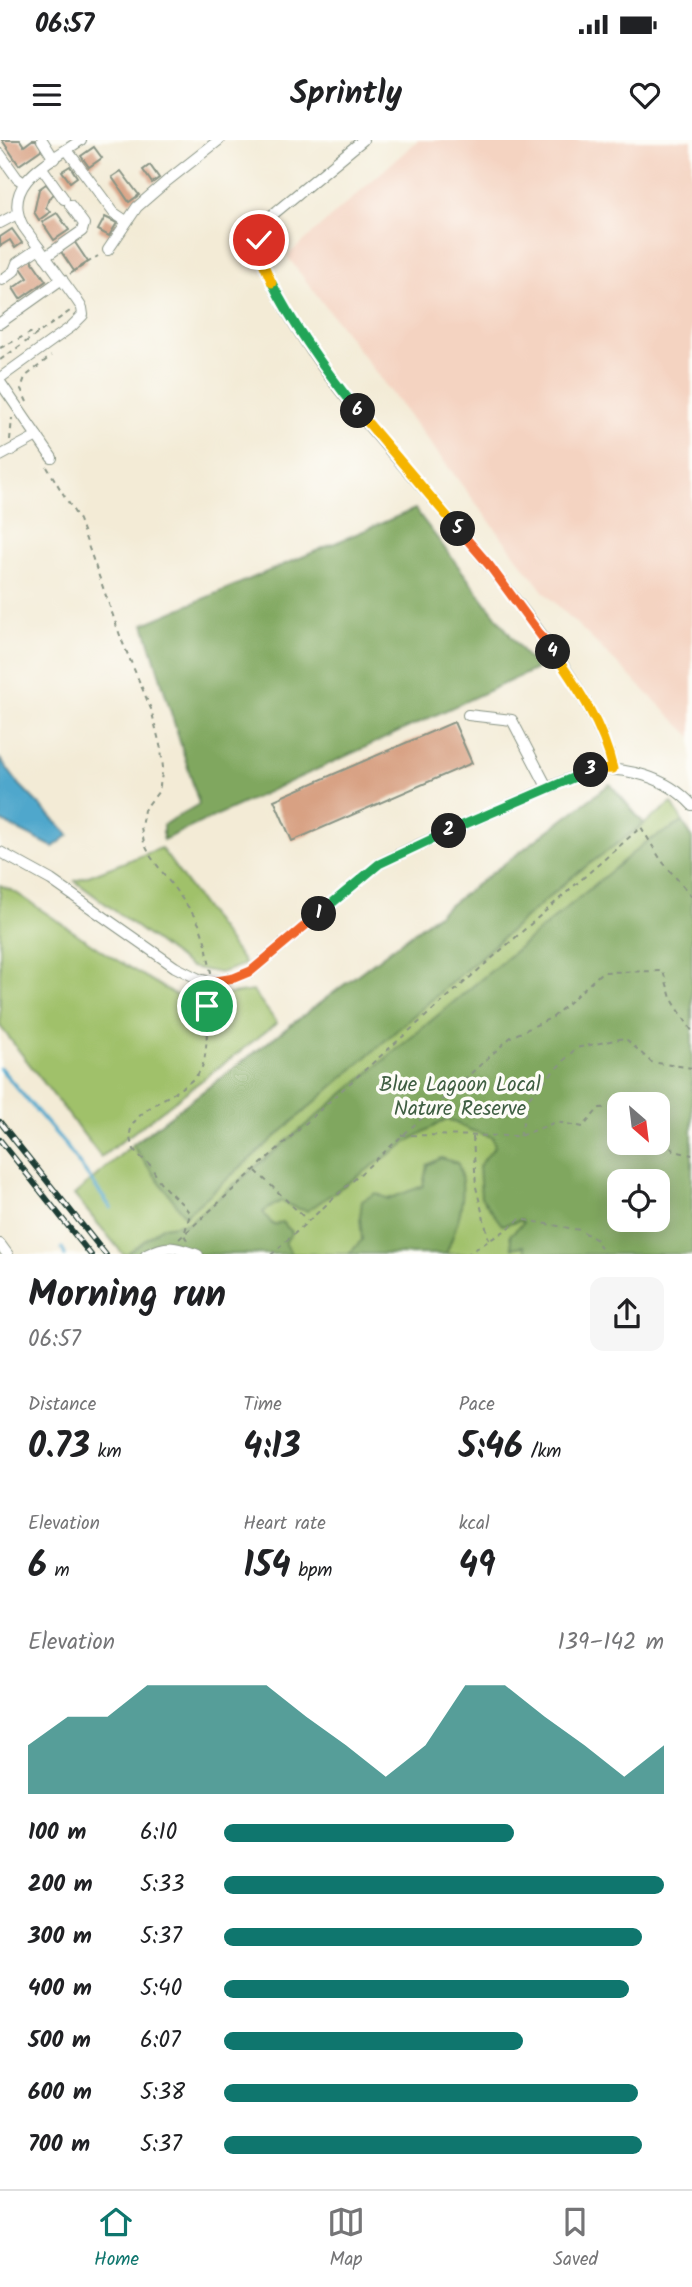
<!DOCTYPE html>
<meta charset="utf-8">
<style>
:root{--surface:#fff;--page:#f6f6f6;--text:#202124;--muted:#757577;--line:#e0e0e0;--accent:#0f766e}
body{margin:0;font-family:Kalam,sans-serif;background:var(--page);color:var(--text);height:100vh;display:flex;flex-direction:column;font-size:26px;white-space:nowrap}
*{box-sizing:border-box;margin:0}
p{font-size:23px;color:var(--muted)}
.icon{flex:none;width:38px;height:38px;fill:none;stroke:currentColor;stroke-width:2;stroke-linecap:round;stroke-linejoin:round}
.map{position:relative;height:1114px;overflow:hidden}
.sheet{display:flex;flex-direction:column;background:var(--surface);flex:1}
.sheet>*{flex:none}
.needle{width:46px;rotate:152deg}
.controls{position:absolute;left:607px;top:952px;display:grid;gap:14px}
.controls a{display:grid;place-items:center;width:63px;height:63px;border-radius:14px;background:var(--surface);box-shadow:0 4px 18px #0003;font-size:35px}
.pin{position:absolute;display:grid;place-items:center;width:60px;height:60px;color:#fff;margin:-30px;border:4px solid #fff;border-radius:50%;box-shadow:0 2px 7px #0007}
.km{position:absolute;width:35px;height:35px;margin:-18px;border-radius:50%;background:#222;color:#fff;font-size:19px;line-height:35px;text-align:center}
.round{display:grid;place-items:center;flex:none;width:74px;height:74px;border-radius:14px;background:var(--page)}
.overview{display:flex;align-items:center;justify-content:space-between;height:119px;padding:0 28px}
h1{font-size:38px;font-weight:600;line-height:52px}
.figures{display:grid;grid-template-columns:repeat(3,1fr);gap:10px;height:119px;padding:7px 28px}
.figures div{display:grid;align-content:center}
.figures b{font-size:35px;font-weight:600}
.figures small{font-size:19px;font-weight:400}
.figures p{font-size:19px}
.chart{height:196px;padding:14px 28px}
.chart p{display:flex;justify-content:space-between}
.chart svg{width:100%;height:126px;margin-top:7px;fill:var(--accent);opacity:.7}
ul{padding:0 28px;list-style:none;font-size:23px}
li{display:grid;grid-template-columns:112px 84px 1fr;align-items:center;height:52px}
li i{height:18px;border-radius:9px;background:var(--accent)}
.status{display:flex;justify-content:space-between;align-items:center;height:49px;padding:0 35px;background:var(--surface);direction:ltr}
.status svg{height:19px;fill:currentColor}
header{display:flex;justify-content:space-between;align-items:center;height:91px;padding:0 28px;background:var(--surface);font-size:32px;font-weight:600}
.tabs{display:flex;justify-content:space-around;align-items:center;height:98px;border-top:2px solid var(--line);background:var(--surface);font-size:19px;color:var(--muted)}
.tabs a{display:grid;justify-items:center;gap:4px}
.tabs .on{color:var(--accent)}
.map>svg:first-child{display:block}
.built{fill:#f4d3c1}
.green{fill:#a0c16a;stroke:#607f4f;stroke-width:2;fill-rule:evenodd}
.forest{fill:#80a75e;stroke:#507249;stroke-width:2;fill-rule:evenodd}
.water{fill:#4fa7cc;stroke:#377280;stroke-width:2}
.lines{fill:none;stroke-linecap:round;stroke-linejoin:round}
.stream{stroke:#4fa7cc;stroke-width:3.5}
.building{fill:#d8a183}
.minor-casing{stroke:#899485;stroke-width:12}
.path{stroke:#899485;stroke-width:2;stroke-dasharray:5 5;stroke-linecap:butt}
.minor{stroke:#fff;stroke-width:10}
.rail-casing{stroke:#1f3d34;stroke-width:6}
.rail{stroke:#fdfcf7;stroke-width:3.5;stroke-dasharray:10;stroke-linecap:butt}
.split-1-casing{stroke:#fff;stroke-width:14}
.split-2-casing{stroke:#fff;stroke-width:14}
.split-3-casing{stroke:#fff;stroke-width:14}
.split-4-casing{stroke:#fff;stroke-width:14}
.split-5-casing{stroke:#fff;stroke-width:14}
.split-6-casing{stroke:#fff;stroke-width:14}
.split-7-casing{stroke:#fff;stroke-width:14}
.split-8-casing{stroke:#fff;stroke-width:14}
.split-1{stroke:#f0652b;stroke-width:9}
.split-2{stroke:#22a559;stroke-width:9}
.split-3{stroke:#22a559;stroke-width:9}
.split-4{stroke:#f5b400;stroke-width:9}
.split-5{stroke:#f0652b;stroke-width:9}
.split-6{stroke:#f5b400;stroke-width:9}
.split-7{stroke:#22a559;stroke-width:9}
.split-8{stroke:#f5b400;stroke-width:9}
.labels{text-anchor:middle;stroke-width:7;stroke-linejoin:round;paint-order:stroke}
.park-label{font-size:21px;fill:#3f5e42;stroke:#fdfcf7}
</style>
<div class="status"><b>06:57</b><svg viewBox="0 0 49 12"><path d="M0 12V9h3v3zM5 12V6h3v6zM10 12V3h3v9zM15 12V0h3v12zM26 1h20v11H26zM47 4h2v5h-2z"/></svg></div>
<header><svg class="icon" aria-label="menu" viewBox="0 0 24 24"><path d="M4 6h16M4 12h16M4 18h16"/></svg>Sprintly<svg class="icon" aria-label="heart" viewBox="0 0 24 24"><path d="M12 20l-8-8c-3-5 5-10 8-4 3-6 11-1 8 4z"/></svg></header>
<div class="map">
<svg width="692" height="1115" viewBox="0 0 692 1115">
<rect width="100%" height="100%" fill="#fdfcf7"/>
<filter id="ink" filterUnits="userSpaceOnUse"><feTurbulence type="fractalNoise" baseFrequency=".0143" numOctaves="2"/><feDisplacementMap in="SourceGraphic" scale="14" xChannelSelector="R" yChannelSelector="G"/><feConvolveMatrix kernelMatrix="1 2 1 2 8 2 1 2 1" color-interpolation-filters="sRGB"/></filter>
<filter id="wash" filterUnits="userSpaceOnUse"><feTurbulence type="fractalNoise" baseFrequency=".00686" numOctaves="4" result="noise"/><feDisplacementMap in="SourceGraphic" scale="28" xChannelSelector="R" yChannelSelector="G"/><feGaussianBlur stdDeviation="1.57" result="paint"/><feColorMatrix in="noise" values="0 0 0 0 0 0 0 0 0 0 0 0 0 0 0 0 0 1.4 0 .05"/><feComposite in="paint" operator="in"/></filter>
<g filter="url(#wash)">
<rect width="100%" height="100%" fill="#f3ebd6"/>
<path class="built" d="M418 0H692V597L543 451 287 116Z"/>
<g class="green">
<path d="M610 644 644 684 672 663 692 698V1114H123L74 1055 132 1005ZM620 964H658V1003H620ZM620 1041H658V1080H620Z"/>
<path d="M161 708 245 824 220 833 190 827 75 741Z"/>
<path d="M0 745 15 752 105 813 184 860 253 851 277 883 101 1017 0 886Z"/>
</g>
<g class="forest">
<path d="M415 369 536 529 163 700V685L199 664 144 484Z"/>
<path d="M610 644 644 684 573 736 185 1076 132 1005Z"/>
<path d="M683 682 692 698V1114L527 1115 524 1106 512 1108 510 1095 523 1083 521 1080 502 1085 481 1057 479 1026 495 1006 492 997 470 990 447 979 415 997 307 1071 293 1067 281 1061 263 1072 273 1085 282 1082 292 1092 285 1103 292 1114 126 1115 162 1087 188 1083 646 702ZM620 964H658V1003H620ZM620 1041H658V1080H620Z"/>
<path d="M441 1018 458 1023C469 1056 458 1084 446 1114H349L362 1100 360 1077 362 1061 376 1053 388 1059 423 1046 427 1025Z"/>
</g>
<path class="water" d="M0 619 18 643 69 695 53 707 0 681Z"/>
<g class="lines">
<g class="stream">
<path d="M0 928 64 1003 111 1068"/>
<path d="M62 1108 65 1115"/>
</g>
</g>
<g id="blocks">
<g class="building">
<path d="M2 0H20L24 6 32 0H36L42 9 19 25Z"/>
<path d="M94 7 102 18 89 27 81 16Z"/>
<path d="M150 25 159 38 152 43 143 30Z"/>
<path d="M70 26 77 37 70 42 62 31Z"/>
<path d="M121 31 139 55 129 62 112 37Z"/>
<path d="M46 44 54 54 49 58 46 67 50 72 39 80 34 72 39 49Z"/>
<path d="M57 73 69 90 54 100 42 82Z"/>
<path d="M105 77 117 83 109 96 98 90Z"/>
<path d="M12 89 22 103 15 108 10 100 0 106V97Z"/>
<path d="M74 101 88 122 74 131 60 110Z"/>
<path d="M30 118 46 141 20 159 13 148 28 138 19 125Z"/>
<path d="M454 582 472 623 292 701 274 660Z"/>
</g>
</g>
</g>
<g filter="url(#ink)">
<use href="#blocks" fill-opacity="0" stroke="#899485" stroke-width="2"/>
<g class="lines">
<g class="minor-casing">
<g id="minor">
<path d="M42 0 54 19"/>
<path d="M363 0 271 76C265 82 259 90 259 99 258 116 268 134 275 149 327 254 417 335 489 426 533 481 597 561 613 629"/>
<path d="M67 10 114 73 126 81"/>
<path d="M0 14 17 38 24 43"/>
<path d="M42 28 64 59"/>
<path d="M0 83 17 74"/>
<path d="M108 110 137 67 167 41 219 0"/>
<path d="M45 117 82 91 84 84 70 65"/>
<path d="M2 140 14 131 17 123 39 108"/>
<path d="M0 183 62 139"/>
<path d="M0 238 71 187 83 175 82 168 76 159 23 86C0 43 51 21 81 0"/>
<path d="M0 242 52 318"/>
<path d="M0 316 37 296"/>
<path d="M468 575 512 580 547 647"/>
<path d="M0 712 51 740 175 827 199 839 211 842 234 838 251 831 379 724 420 704 589 630C625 626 667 637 692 665"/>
<path d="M0 1104 8 1115"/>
<path d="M146 1115C169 1103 175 1107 198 1115"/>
</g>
</g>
<g class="path">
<path d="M70 134 98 116"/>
<path d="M0 208 30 193H38"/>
<path d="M0 220 70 171"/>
<path d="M27 262 21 249 25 237 51 216"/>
<path d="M10 300 12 278"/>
<path d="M47 327 79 380 122 501 151 569 161 609 163 628 159 651 144 670 141 687 144 703 151 717 189 768 199 784 206 804 211 833"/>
<path d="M658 992 674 1011 692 1015"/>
<path d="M401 995 520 996 556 982 583 987 599 968 620 967"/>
<path d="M520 996 529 957 576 908 625 898 651 922 692 928"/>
<path d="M473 997 476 1047 489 1100"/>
<path d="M256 1031 307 1080"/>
<path d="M179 1099 342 950 641 687 661 720 692 757"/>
<path d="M187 1100 184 1095 190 1074C182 1061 170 1055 161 1043 157 1038 154 1031 150 1025 144 1019 135 1014 132 1005 117 968 190 956 202 927 209 909 206 873 209 852"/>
<path d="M271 1115 511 897 553 877 602 832 663 831 671 858 692 891"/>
<path d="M466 1115 506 1090 520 1079 580 1090 597 1100 604 1115"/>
</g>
<use href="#minor" class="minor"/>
<g class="rail-casing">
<g id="rail">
<path d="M0 982 106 1115"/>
<path d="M0 1000 91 1115"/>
</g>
</g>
<use href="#rail" class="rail"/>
</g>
</g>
<g class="lines" filter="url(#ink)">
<g class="split-1-casing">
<path id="split-1" d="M207 866 211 842 234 838 251 831 319 774"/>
</g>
<g class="split-2-casing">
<path id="split-2" d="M319 774 379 724 449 691"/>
</g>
<g class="split-3-casing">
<path id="split-3" d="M449 691 591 630"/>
</g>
<g class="split-4-casing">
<path id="split-4" d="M553 512C578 548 603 585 613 629L591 630"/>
</g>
<g class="split-5-casing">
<path id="split-5" d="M458 389 489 425 553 512"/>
</g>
<g class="split-6-casing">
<path id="split-6" d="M358 271 458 389"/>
</g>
<g class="split-7-casing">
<path id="split-7" d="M272 143C295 189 326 231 358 271"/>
</g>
<g class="split-8-casing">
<path id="split-8" d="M259 100 263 123 272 143"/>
</g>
<use href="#split-1" class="split-1"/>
<use href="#split-2" class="split-2"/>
<use href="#split-3" class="split-3"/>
<use href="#split-4" class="split-4"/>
<use href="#split-5" class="split-5"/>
<use href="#split-6" class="split-6"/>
<use href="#split-7" class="split-7"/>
<use href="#split-8" class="split-8"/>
</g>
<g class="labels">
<g class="park-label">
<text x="460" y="951">Blue Lagoon Local<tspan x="460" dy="24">Nature Reserve</tspan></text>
</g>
</g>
</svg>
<div class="controls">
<a><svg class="needle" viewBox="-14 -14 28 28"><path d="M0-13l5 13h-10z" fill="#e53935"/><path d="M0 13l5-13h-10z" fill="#757577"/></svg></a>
<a><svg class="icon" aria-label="locate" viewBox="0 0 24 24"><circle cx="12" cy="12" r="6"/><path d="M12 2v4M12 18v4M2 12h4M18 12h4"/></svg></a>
</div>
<div class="pin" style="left:207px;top:866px;background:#1e9e55"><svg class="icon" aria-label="arrive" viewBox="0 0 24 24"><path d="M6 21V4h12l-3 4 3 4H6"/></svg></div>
<div class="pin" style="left:259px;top:100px;background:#d93025"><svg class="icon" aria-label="check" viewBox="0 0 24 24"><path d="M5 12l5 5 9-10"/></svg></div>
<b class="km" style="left:319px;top:774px">1</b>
<b class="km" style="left:449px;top:691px">2</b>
<b class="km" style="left:591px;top:630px">3</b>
<b class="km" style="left:553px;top:512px">4</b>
<b class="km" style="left:458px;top:389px">5</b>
<b class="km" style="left:358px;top:271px">6</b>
</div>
<section class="sheet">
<div class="overview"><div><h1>Morning run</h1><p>06:57</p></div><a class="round"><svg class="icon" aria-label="share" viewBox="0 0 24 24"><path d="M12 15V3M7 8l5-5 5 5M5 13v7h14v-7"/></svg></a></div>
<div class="figures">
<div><p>Distance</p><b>0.73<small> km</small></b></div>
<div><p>Time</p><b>4:13</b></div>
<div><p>Pace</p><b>5:46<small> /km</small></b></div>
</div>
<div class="figures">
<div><p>Elevation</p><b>6<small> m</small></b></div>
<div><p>Heart rate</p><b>154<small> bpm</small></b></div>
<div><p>kcal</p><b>49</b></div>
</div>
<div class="chart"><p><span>Elevation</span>139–142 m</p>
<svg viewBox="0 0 160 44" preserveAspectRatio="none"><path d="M0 44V27L10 17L20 17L30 6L40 6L50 6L60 6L70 17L80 27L90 38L100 27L110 6L120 6L130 17L140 27L150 38L160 27V44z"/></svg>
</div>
<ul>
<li><b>100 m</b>6:10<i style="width:66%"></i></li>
<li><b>200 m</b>5:33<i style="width:100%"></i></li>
<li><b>300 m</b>5:37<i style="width:95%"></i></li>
<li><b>400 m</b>5:40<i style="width:92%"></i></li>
<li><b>500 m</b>6:07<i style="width:68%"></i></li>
<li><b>600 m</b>5:38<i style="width:94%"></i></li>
<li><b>700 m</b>5:37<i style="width:95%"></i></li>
</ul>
</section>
<nav class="tabs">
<a class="on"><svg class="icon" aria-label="home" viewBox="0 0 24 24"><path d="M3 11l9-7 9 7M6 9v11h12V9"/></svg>Home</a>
<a><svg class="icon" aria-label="map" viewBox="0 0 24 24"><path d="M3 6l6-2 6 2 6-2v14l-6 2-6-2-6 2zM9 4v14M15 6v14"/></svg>Map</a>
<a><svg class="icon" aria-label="saved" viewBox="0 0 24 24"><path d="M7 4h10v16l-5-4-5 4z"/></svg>Saved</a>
</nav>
